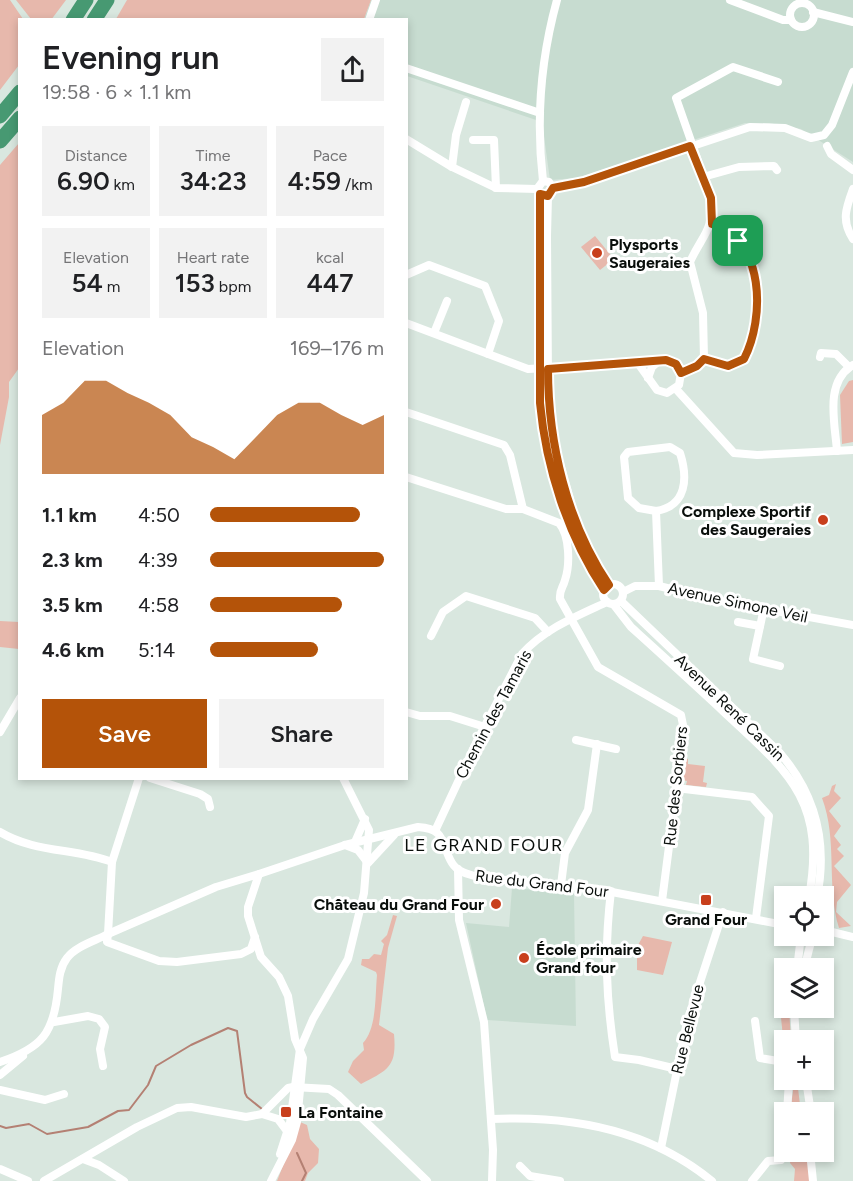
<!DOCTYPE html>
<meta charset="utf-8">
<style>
:root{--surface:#fff;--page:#f2f2f2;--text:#202124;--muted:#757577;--accent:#b45309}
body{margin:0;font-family:Figtree,sans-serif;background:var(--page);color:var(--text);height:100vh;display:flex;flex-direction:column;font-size:22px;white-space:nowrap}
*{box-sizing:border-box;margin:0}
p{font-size:20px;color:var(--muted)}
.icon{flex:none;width:33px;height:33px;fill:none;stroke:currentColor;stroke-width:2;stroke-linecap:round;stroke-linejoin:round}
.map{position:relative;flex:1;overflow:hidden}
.drawer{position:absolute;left:18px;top:18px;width:390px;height:762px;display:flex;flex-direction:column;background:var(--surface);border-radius:0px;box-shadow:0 3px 9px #0003}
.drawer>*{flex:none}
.fabs{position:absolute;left:774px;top:886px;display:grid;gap:12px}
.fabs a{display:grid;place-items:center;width:60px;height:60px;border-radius:0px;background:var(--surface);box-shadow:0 3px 9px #0003;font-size:30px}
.pin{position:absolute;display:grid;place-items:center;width:51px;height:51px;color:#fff;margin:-26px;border-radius:12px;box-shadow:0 3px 9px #0006}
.round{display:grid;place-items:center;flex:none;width:63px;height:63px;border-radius:0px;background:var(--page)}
.head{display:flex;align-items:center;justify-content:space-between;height:102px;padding:0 24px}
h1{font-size:33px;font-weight:600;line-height:45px}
.stats{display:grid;grid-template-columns:repeat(3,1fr);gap:9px;height:102px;padding:6px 24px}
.stats div{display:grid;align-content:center;border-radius:0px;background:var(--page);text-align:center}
.stats b{font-size:26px;font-weight:600}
.stats small{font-size:16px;font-weight:400}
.stats p{font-size:16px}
.chart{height:168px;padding:12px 24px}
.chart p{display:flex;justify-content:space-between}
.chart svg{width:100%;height:108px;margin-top:6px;fill:var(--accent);opacity:.7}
.action{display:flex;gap:12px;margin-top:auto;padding:12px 24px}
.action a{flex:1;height:69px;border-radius:0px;background:var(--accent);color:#fff;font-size:24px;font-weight:600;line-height:69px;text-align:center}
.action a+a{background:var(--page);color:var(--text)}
ul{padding:0 24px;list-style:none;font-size:20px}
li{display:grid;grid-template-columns:96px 72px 1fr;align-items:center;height:45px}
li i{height:15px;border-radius:8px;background:var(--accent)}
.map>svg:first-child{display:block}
.built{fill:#c7dcd0}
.green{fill:#e7b8ac}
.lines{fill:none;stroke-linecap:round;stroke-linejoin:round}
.stream{stroke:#b48073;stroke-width:2}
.minor{stroke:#fff;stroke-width:8}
.motorway{stroke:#479972;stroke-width:15}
.route-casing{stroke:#fff;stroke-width:12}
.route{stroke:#b45309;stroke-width:8}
.poi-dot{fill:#c83f1c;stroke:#fff;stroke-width:2}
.labels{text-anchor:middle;stroke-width:6;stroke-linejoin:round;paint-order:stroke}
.poi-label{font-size:16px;font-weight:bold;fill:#090e0b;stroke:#fff;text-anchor:start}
.street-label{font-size:16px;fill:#090e0b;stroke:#fff}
.neighbourhood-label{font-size:18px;letter-spacing:1.5px;fill:#090e0b;stroke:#fff}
</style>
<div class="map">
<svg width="853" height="1181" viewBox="0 0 853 1181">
<rect width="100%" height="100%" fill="#d9e7df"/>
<g class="built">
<path d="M371 0H853V162L801 129 769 123H745L577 178 550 180 542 122 407 76 406 20H364Z"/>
<path d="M512 888 574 893 576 1026 487 1020 466 923 509 927Z"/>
</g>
<g class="green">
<path d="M0 0H10L23 19 20 20 19 65 0 90Z"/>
<path d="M16 0H66L51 20 31 19Z"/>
<path d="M127 0H371L364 19H116Z"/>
<path d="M19 143V368L9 382V397L0 445V165Z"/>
<path d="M595 236 614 259 600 270 581 247Z"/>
<path d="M853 380V442L842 444 840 395 849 381Z"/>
<path d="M0 621 19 622V649L0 647Z"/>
<path d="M684 758 688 759V764L705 766 703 782 707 783 706 787 686 785 687 781 682 780Z"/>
<path d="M836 784 834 791 841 798 829 811 841 826 834 836 841 845 837 849 844 856 834 866 851 885 837 902 836 912 851 926 839 928C826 886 838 840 822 798L829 795 832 786Z"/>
<path d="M393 915 397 916 388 948 379 1025 394 1034C397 1067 388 1070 361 1084L348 1072 353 1061 364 1050 363 1043C377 1028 375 996 377 975L376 972 361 965 362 959H369L374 954 381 955 384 944 381 941 387 935Z"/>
<path d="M643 936 672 942 663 975 637 970V947Z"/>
<path d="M784 974V1008H789L791 1041H784V1047L780 1008Z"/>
<path d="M791 1080H797L801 1113H790L793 1091Z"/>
<path d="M300 1122 307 1125 310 1139 319 1149 318 1163 308 1173 305 1181H277Z"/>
<path d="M791 1152H807L810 1181H794L795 1169 790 1163Z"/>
</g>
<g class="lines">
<g class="stream">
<path d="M0 1126 6 1128 29 1124 47 1134 88 1127 118 1111 129 1110 148 1085 156 1066 191 1045 228 1028 237 1031 245 1093 247 1097 262 1109"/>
<path d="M297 1153 306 1173 302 1181"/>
</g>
<g class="minor">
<path d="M730 0 783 20H791"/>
<circle cx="802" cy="15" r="12"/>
<path d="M813 12 853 22"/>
<path d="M369 20 376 0"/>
<path d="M406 68 540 113"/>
<path d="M406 139 452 167 496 188 537 189"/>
<path d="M473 140H494L496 188"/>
<path d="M827 146 831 154 853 170"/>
<path d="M452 167 456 135 466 102"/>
<path d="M703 177 739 167 774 166 777 170"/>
<path d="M543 181C536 121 541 58 557 0"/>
<path d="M553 188 549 182 543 181 537 189 540 194V403C545 468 568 536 604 590"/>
<path d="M553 188 548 196 547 236 548 382 552 435 576 520 588 550 609 585"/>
<path d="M553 188 584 182 750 127 785 128 811 138 824 135 832 125 853 72"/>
<path d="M853 189C846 208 841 221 853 239"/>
<path d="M406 275 429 265 485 286 499 321 488 354"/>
<path d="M406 323 528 369 671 361 681 373 679 385 667 393 657 390 637 362"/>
<path d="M434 333 447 301"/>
<path d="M820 357 821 353 836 354 849 367"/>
<path d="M704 359C715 362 728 369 739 362 747 358 750 347 752 338 764 300 756 237 712 224"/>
<path d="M681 373 697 366 704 359 703 313 690 262C702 235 714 231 711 198L676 98 733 67 778 82"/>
<path d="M648 378 652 367 660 360"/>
<path d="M676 389 734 453 757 455 853 450"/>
<path d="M406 412 504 445 510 455 523 509"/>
<path d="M837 451C835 423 824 382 853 365"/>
<path d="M406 477 506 509H523L559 523C570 536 570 565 565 580 563 588 559 590 560 599L598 667 681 715 684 730 662 901"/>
<path d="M656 511 639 508 628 498 624 457 628 452 670 447 680 453C688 478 687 506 656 511L659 586"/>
<circle cx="613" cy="594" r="10"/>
<path d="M623 592 635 586H659L715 600 853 625"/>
<path d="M621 601 780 753C816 795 828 842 817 897"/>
<path d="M614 605 631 627C663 656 694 684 726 714 790 773 826 802 809 897"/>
<path d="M764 608 753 659 780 666"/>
<path d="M738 622 760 626"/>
<path d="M431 636 443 612 466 596 535 618 548 632"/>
<path d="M406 712 420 716H450L485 727"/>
<path d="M0 732 20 698"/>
<path d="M576 740 616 749"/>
<path d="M150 778 200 794 208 799 210 807"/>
<path d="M676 788 752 797 769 816 756 918"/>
<path d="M435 831 478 739 522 654C544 629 577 616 607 602"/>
<path d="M0 832C35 853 75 848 112 862L108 934"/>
<path d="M355 842 365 819"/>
<path d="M345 845 358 850 368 863"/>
<path d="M112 862 139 778"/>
<path d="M369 862 394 835"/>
<path d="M458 869 459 920 484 1022 493 1150 492 1181"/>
<path d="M561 885 565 853 588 810 597 744"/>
<path d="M611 891C604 950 606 999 615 1057L639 1060 677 1069"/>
<path d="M824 930 853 937"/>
<path d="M108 934 216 887 259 874"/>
<path d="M797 969 801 936"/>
<path d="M804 969 812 938"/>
<path d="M794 1008 796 1041"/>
<path d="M755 1021 760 1058 784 1062"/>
<path d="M54 1022 88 1016 99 1019 105 1027 100 1049 103 1066"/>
<path d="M0 1062C42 1048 54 1033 58 989 59 978 60 967 67 958 76 946 95 941 108 934L107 942 159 961 177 962 241 954 251 949 255 937"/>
<path d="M0 1075 23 1056"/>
<path d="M806 1080 811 1113"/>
<path d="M0 1090 45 1100 64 1094"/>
<path d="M787 1113 789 1080"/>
<path d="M262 1114 278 1119 287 1131"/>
<path d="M491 1119C571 1115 649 1129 712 1181"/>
<path d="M661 1148 687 1022 723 912"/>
<path d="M810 1152 813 1181"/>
<path d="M280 1154 290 1123 300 1049 313 1019 348 959 364 893 369 830 343 778"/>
<path d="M83 1159 99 1165 124 1181"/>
<path d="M520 1166 530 1176 560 1181"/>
<path d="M0 1169 28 1181"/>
<path d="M44 1181 137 1127 177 1108 191 1107 246 1117 262 1114 288 1088 293 1087 329 1089 338 1095 427 1181"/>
<path d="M271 1181 292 1140 297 1122 303 1058 295 1039 288 996 279 977 261 957 248 916V907L259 874 345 845 418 827C447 829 440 843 452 863 458 873 471 875 482 878L591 888 784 925"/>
<path d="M752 1181 768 1161 781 1160 784 1133"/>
</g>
<g class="motorway">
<path d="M73 20 86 0"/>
<path d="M94 20 107 0"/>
<path d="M0 116 20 92"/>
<path d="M0 141 20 118"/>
</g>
</g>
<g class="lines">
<g class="route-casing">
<path id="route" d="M690 146 711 198 712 224C765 240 765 318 744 359L728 366 704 359 697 366 681 373 676 364 666 360 548 369C548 443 567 523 609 585L604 590C568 536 546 468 540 403V194L548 196 553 188 584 182Z"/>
</g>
<use href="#route" class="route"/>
</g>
<g class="poi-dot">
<circle cx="597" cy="253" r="6"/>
<circle cx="823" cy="520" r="6"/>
<rect x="700" y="894" width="12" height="12" rx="3"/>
<circle cx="496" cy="904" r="6"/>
<circle cx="524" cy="958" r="6"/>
<rect x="280" y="1106" width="12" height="12" rx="3"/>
</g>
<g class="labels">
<g class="poi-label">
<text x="609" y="250">Plysports<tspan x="609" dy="18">Saugeraies</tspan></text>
<text x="811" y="517" text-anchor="end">Complexe Sportif<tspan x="811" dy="18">des Saugeraies</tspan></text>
<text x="484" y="910" text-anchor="end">Château du Grand Four</text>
<text x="706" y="925" text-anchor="middle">Grand Four</text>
<text x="536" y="955">École primaire<tspan x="536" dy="18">Grand four</tspan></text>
<text x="298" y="1118">La Fontaine</text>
</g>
<g class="street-label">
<text transform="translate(738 602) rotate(12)" y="6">Avenue Simone Veil</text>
<text transform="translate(730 707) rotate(44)" y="6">Avenue René Cassin</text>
<text transform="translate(493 714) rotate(-62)" y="6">Chemin des Tamaris</text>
<text transform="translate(675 786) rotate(-84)" y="6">Rue des Sorbiers</text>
<text transform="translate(542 883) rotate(7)" y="6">Rue du Grand Four</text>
<text transform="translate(687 1029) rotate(-76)" y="6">Rue Bellevue</text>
</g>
<g class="neighbourhood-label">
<text x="484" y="851">LE GRAND FOUR</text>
</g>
</g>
</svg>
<div class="fabs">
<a><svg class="icon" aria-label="locate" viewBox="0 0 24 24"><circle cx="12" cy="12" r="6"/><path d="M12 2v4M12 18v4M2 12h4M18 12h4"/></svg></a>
<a><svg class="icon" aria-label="layers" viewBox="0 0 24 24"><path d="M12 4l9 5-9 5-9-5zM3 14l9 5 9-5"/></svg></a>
<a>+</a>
<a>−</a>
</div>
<div class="pin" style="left:738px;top:241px;background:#1e9e55"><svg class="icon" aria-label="arrive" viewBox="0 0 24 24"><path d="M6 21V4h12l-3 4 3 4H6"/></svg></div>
<section class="drawer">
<div class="head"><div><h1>Evening run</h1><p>19:58 · 6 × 1.1 km</p></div><a class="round"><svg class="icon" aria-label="share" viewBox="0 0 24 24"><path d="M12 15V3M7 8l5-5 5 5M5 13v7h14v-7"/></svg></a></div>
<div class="stats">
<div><p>Distance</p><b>6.90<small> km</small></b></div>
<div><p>Time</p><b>34:23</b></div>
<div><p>Pace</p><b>4:59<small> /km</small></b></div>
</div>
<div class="stats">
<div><p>Elevation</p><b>54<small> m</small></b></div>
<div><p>Heart rate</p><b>153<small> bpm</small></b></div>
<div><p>kcal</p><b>447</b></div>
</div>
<div class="chart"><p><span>Elevation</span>169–176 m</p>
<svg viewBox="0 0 160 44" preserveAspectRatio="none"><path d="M0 44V20L10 15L20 6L30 6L40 11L50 15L60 20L70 29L80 33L90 38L100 29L110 20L120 15L130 15L140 20L150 24L160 20V44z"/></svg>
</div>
<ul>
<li><b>1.1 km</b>4:50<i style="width:86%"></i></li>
<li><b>2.3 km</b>4:39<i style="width:100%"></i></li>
<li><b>3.5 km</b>4:58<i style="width:76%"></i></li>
<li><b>4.6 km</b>5:14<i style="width:62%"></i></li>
</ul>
<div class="action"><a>Save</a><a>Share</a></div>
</section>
</div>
